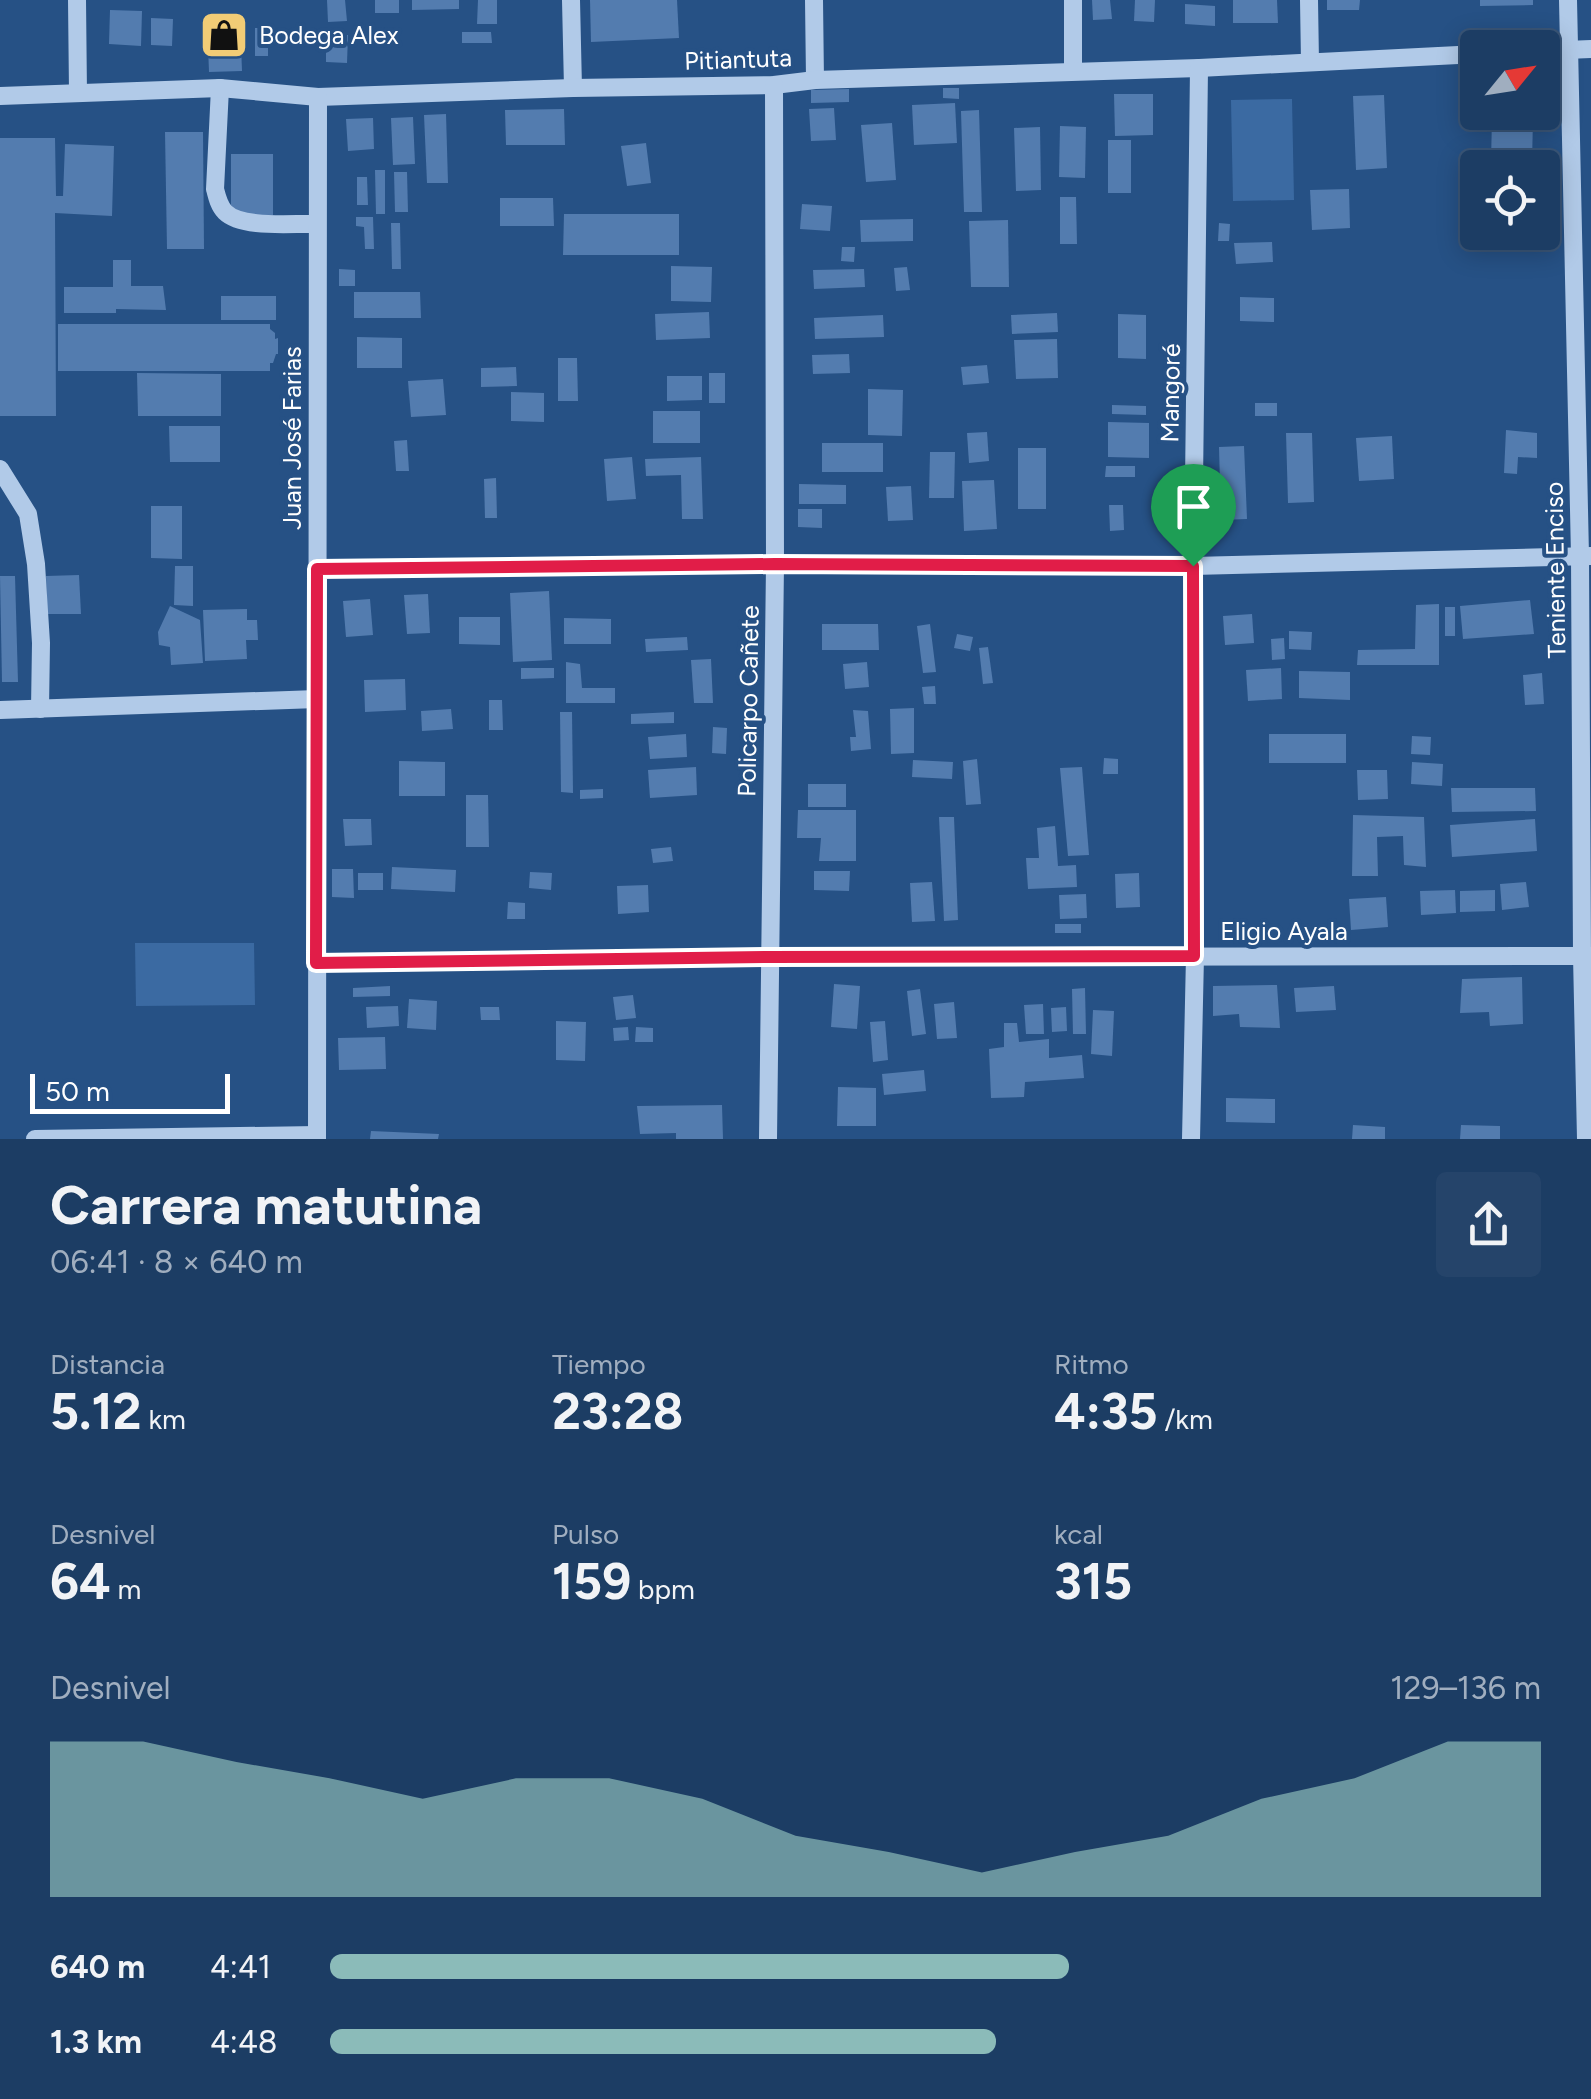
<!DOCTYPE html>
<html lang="es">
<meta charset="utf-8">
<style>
:root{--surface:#1c3d64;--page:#25446a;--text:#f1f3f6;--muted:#a0aebf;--line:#3a5678;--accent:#8bbbb9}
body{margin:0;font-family:Figtree,sans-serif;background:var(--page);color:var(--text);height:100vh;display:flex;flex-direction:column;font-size:38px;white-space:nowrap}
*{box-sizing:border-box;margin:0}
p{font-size:32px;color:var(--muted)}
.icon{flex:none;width:55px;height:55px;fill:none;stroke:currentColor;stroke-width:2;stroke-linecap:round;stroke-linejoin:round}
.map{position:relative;height:1139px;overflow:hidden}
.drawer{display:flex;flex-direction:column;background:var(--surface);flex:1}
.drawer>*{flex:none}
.needle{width:65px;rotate:60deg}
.controls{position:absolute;left:1460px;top:30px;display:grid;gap:20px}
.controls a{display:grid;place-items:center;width:100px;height:100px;border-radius:10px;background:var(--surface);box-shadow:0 5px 25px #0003,0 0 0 2px var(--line);font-size:50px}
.scale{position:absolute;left:30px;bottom:25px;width:200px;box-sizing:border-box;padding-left:10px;border:5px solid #fff;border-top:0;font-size:28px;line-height:35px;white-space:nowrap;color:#fff;-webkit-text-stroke:8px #265185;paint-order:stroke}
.pin{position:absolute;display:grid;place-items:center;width:85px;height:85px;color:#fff;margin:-102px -42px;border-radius:50% 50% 50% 0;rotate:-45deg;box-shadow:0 0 10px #0007}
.pin .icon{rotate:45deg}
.round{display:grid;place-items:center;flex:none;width:105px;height:105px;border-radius:10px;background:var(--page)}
.summary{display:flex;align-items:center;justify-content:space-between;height:170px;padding:0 50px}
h1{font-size:55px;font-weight:700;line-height:75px}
.figures{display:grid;grid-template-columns:repeat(3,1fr);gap:15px;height:170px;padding:10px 50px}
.figures div{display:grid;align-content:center}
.figures b{font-size:50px;font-weight:700}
.figures small{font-size:28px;font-weight:400}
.figures p{font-size:28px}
.chart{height:280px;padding:20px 50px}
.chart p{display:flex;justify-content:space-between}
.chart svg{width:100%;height:180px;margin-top:10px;fill:var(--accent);opacity:.7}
ul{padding:0 50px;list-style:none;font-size:32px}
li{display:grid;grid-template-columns:160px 120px 1fr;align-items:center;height:75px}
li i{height:25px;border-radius:12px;background:var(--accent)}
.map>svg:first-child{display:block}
.green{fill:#3b6aa2}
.building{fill:#537caf}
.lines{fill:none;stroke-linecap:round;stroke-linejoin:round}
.minor{stroke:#b1cae8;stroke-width:18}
.route-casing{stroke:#fff;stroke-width:20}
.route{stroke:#e11d48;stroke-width:12}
.labels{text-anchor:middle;stroke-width:8;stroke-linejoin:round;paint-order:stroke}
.poi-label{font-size:25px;fill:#fff;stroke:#265185;text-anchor:start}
.street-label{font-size:25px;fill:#fff;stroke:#265185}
</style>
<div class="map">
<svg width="1591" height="1139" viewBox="0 0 1591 1139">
<rect width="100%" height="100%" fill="#265185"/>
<g class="green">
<path d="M1292 99 1294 200 1233 201 1231 100Z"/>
<path d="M135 943H254L255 1005 136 1006Z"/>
</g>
<g class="building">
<path d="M327 0H345L347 21 328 22Z"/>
<rect x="375" y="0" width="24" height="13"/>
<path d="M412 0H459V9L412 10Z"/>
<path d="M478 0H497V24H477Z"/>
<path d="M590 0H677L679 38 591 42Z"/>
<path d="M1092 0H1110L1112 19 1093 20Z"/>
<path d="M1135 0H1155L1154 22 1134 21Z"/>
<path d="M1233 0H1277L1278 23H1233Z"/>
<path d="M1327 0H1360L1359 10H1327Z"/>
<path d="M1480 0H1533V5L1480 6Z"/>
<path d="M1185 4 1215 6V26L1185 24Z"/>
<path d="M110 10 142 11 141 46 109 44Z"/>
<path d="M151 18 173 19 172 46 151 45Z"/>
<path d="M240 19 242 71 209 72 207 20Z"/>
<rect x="255" y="28" width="13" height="28"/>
<path d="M462 32H491L492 43H462Z"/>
<path d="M326 34 348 35 347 63 326 62Z"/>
<path d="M943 88H959V99L943 98Z"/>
<path d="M849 89V102L811 103V90Z"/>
<path d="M1114 94H1153V135L1115 136Z"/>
<path d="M1384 95 1387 168 1356 170 1353 96Z"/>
<path d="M955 103 957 143 914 145 912 105Z"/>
<path d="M834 108 836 140 811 141 809 109Z"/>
<path d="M564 109 565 145H506L505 110Z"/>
<path d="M979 110 982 212H964L961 111Z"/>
<path d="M446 114 448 183H427L424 115Z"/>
<path d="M413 117 415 164 393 165 391 118Z"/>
<path d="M373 118 374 149 348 151 346 119Z"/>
<path d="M1492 118 1533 119 1532 162 1491 161Z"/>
<path d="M892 123 896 180 866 182 861 125Z"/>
<path d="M1060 126 1086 127 1085 178 1059 177Z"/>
<path d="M1040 127 1041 190 1016 191 1014 128Z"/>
<path d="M165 132H203L204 249H167Z"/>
<path d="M0 138H55L56 196H63L65 144 114 146 112 216 55 213 56 416H0Z"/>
<rect x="1108" y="140" width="23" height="53"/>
<path d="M646 143 651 183 627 186 621 146Z"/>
<rect x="231" y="154" width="42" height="61"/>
<path d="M375 170H385V214H376Z"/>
<path d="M394 172H407L408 212H395Z"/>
<path d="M357 177H367L368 205H357Z"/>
<path d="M1349 189 1350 228 1312 230 1310 190Z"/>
<path d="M1060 197H1076L1077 244H1060Z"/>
<path d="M500 198H553L554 226H500Z"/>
<path d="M802 204 832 206 830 231 800 229Z"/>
<path d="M564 214H679V255H563Z"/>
<path d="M356 217H373L374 249H365L364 227 356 226Z"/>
<path d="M913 219V241L861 242 860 220Z"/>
<path d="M1008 220 1009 287H971L969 221Z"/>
<path d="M391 223H400L401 269H392Z"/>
<path d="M1219 223 1230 224 1229 241H1218Z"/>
<path d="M1272 242 1273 262 1236 264 1234 243Z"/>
<path d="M842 247H855L854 262 841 261Z"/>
<path d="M113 260H131V286H163L166 310 116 309V313H64V287H113Z"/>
<path d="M671 266 712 267 711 302 671 301Z"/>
<path d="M907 267 910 290 896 291 894 268Z"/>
<path d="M339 269 355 270V286H339Z"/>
<path d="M864 269 865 287 814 289 813 270Z"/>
<path d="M354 292H420L421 318H354Z"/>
<rect x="221" y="296" width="55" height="24"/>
<path d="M1240 297 1274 298V322L1240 321Z"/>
<path d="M709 312 710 338 656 340 655 314Z"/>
<path d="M1057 313 1058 332 1012 334 1011 315Z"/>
<path d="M1118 314 1146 315V359L1118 358Z"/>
<path d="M883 315 884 337 815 339 814 318Z"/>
<path d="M58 324H270V329L275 333V339L278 338V354H276L273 363H270V371H58Z"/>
<path d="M357 337 402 338V368H357Z"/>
<path d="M1057 339 1058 378 1016 379 1014 340Z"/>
<path d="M849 354 850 373 813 374 812 355Z"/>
<path d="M558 358H577L578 401H558Z"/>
<path d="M987 365 989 383 963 385 961 367Z"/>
<path d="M516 367 517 386 481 387V368Z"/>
<path d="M137 373 221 374V416H138Z"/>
<rect x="709" y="373" width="16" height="30"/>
<path d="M667 376H702V400L667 401Z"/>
<path d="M443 379 446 415 411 417 408 381Z"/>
<path d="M868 389 903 390 902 436 868 435Z"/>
<path d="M511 392 544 393V422L511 421Z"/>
<rect x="1255" y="403" width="22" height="13"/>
<path d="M1112 405 1146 406V415L1112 414Z"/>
<rect x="653" y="411" width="47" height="32"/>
<path d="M1108 422 1149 423V458L1108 457Z"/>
<path d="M169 426H220V462H170Z"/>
<path d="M1506 430 1537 433V458L1518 457 1517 474 1504 473Z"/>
<path d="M987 432 989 461 969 463 967 433Z"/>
<path d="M1286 433H1312L1314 502 1288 503Z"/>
<path d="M1392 436 1394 479 1359 481 1356 438Z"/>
<path d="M407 440 409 471H396L394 441Z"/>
<rect x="822" y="443" width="61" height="29"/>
<path d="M1244 446 1247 519 1221 520 1219 447Z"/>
<rect x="1018" y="448" width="28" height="61"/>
<path d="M930 452H955L954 498H929Z"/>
<path d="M632 457 636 499 607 501 604 459Z"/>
<path d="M701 457 703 519H682L681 475 646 476 645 459Z"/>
<path d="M1106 466H1135V477H1105Z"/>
<path d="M496 478 497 518H485L484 479Z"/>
<path d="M994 480 997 529 964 531 962 481Z"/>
<path d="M799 484 846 485V504H799Z"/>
<path d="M911 486 913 520 888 521 886 487Z"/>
<path d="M1109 505H1123L1124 530 1110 531Z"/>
<path d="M151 506H182V559L151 558Z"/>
<path d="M798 509H822V528L798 527Z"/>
<path d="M175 566H193V606L174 605Z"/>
<path d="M79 575 81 614H47L46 576Z"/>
<path d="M0 576H15L18 682H2Z"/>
<path d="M549 591 552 660 513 662 510 593Z"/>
<path d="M428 594 430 633 407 634 404 595Z"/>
<path d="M370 599 373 635 346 637 343 601Z"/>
<path d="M1530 600 1534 634 1463 639 1460 606Z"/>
<path d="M1439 604V665H1357L1358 650 1415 649 1416 605Z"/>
<path d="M170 606 200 620 203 663 171 665 170 647 159 645 158 632Z"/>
<rect x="1445" y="607" width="10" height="29"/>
<path d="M247 609V620H257L258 640H246L247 659 205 661 203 610Z"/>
<path d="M1252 614 1254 643 1225 645 1223 616Z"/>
<path d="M459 617H500V645L459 644Z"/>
<path d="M564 618 611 619V644H564Z"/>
<path d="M822 624H878L879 650H822Z"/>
<path d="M930 624 936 672 923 673 917 626Z"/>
<path d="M1289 631 1312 632 1311 650 1289 649Z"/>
<path d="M957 634 973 637 970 651 954 648Z"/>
<path d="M687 637 688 650 646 652 645 639Z"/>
<path d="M1284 638 1285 659 1272 660 1271 639Z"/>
<path d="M988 647 993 683 983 684 979 648Z"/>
<path d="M711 659 713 703H694L691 660Z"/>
<path d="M566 662 580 664 582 688H615V703H566Z"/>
<path d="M867 662 869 687 845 689 843 664Z"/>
<path d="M521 668H554V678L521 679Z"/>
<path d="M1281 668 1282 699 1248 701 1246 670Z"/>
<path d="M1299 671 1350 672V700L1299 698Z"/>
<path d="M1542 673 1544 704 1525 705 1523 675Z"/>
<path d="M405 679 406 710 365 712 364 680Z"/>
<path d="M935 686 936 704H924L922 687Z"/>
<path d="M489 700H502L503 730H489Z"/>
<path d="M914 708V753L891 754 890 709Z"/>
<path d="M451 709 453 729 422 731 421 711Z"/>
<path d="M853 710 868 711 871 749 851 751 850 737H856Z"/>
<path d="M560 712H572L573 793 561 792Z"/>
<path d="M674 712V723L631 724V714Z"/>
<path d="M713 727 727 728 726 754 712 753Z"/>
<path d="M686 734 687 757 650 759 648 737Z"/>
<rect x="1269" y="734" width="77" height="29"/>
<path d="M1412 736 1431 737 1430 755 1411 754Z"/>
<path d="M1104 758 1118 759V774H1103Z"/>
<path d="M977 759 981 804 966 805 963 761Z"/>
<path d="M913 760 953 762 952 779 912 777Z"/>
<path d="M399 761 445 762V796H399Z"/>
<path d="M1412 762 1443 764 1442 786 1411 784Z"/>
<path d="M696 767 697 795 650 798 648 770Z"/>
<path d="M1082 767 1089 855 1068 856 1060 768Z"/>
<path d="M1357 770H1387L1388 799 1358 800Z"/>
<rect x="808" y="784" width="38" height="23"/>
<path d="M1451 788H1535L1536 811 1452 812Z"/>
<path d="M603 789V798L580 799V790Z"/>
<path d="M466 795H488L489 847H466Z"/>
<path d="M798 810H856V861H819L821 838H797Z"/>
<path d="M1353 815 1424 817 1426 867 1404 865 1403 836 1377 837 1378 876H1352Z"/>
<path d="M939 817H954L958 920 944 921Z"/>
<path d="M343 819H371L372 845 345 846Z"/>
<path d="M1535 819 1537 851 1452 857 1450 825Z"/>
<path d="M1055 826 1058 866 1076 865 1077 887 1028 889 1026 858H1039L1037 828Z"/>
<path d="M671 847 673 861 653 863 651 849Z"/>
<path d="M392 867 456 870 455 892 391 889Z"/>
<path d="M332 869H353L354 898 332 897Z"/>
<path d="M814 871H850L849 891 814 890Z"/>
<path d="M530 872 552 873 551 890 529 888Z"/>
<rect x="358" y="873" width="25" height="17"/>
<path d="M1139 873 1140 907 1116 908 1115 874Z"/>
<path d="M932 882 935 921 912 922 910 883Z"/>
<path d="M1526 882 1529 907 1502 910 1500 884Z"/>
<path d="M648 885 649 912 618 914 617 886Z"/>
<path d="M1455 890 1456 913 1421 915 1420 891Z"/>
<path d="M1495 890V911L1460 912V891Z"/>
<path d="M1086 894 1087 918 1060 919 1059 895Z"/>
<path d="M1386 897 1388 927 1351 930 1349 899Z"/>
<path d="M508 902 525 903V919H507Z"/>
<rect x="1055" y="924" width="26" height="9"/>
<path d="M1522 977 1523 1024 1490 1026 1489 1012 1460 1013 1462 979Z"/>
<path d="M834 984 860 986 857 1029 831 1027Z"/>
<path d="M1277 985 1280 1028 1240 1027 1239 1014 1213 1016V986Z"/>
<path d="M390 986V996L353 997V988Z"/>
<path d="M1334 986 1336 1010 1296 1012 1294 988Z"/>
<path d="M1085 988 1086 1034H1073L1072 989Z"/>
<path d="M920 989 926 1034 912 1036 907 991Z"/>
<path d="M633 995 636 1018 616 1020 613 997Z"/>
<path d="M409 999 437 1001 436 1030 407 1028Z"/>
<path d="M954 1002 957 1038 937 1039 934 1004Z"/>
<path d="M1043 1004 1044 1034H1026L1024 1005Z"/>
<path d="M398 1006 399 1026 367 1028 366 1007Z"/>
<path d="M480 1007H499L500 1020H481Z"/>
<path d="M1066 1007 1067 1031 1052 1032 1051 1008Z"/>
<path d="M1093 1010 1114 1011 1112 1056 1091 1054Z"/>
<path d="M556 1021 586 1022 585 1061 556 1060Z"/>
<path d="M885 1021 888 1060 873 1062 870 1022Z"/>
<path d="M1004 1023H1017L1019 1042 1049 1039V1058L1082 1055 1084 1078 1025 1082 1024 1097 991 1098 989 1049 1004 1047Z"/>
<path d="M628 1027 629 1040 614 1041 613 1028Z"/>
<path d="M636 1027 653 1028V1042H635Z"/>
<path d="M385 1037 386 1069 339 1070 338 1038Z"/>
<path d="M924 1070 926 1091 884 1095 882 1074Z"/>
<path d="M838 1087 876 1088V1126H837Z"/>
<path d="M1226 1098 1275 1099V1123L1226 1122Z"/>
<path d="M722 1105 723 1139H676V1133L640 1134 637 1106Z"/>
<path d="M1353 1125 1385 1127V1139H1352Z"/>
<path d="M1461 1125 1500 1126V1139H1460Z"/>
<path d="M371 1131 439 1134 438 1139H370Z"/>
</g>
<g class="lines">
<g class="minor">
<path d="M77 0 78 93"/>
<path d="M571 0 573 88"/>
<path d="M814 0 815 80"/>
<path d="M1073 0V71"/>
<path d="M1309 0 1310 62"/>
<path d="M1568 0 1580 556 1582 956 1586 1139"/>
<path d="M1542 51 1591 49"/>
<path d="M220 88 215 189C217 197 219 206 225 212 242 229 293 223 316 224"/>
<path d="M0 96 220 88 318 97 573 88 774 85 815 80 1199 68 1478 54"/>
<path d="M0 469 28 514 36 564 41 643 40 709"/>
<path d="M317 569 775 564 1193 566 1591 556"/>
<path d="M0 710 317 699"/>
<path d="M316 963 769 957 1591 956"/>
<path d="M35 1139 317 1135"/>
<path d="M317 1139 318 97"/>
<path d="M768 1139 775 564 774 85"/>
<path d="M1191 1139 1195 956 1193 566 1199 68"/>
</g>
</g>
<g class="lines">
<g class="route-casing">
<path id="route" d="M775 564 1193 566 1194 956 769 957 316 963 317 569Z"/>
</g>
<use href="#route" class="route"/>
</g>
<defs>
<g id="shop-square" transform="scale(2.5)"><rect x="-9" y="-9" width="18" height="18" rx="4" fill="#f1cc76" stroke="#265185"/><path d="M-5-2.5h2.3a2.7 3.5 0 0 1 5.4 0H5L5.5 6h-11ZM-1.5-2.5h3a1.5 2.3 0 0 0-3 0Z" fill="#111"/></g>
</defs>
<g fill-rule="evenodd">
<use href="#shop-square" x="224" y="35"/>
</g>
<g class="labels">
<g class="poi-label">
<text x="259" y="44">Bodega Alex</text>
</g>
<g class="street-label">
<text transform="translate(738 59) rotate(-2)" y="9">Pitiantuta</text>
<text transform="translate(1170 393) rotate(-89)" y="9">Mangoré</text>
<text transform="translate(292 438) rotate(-90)" y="9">Juan José Farias</text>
<text transform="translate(1555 570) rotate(-91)" y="9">Teniente Enciso</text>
<text transform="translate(748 701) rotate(-89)" y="9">Policarpo Cañete</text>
<text x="1284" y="940">Eligio Ayala</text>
</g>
</g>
</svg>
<div class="controls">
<a><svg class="needle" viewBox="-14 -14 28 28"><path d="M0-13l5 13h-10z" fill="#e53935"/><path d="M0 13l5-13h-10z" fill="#a0aebf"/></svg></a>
<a><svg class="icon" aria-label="locate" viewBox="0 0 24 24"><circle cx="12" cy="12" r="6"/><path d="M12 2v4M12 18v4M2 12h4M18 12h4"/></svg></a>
</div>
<div class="scale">50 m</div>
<div class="pin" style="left:1193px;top:566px;background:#1e9e55"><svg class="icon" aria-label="arrive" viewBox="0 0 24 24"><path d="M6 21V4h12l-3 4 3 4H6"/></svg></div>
</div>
<section class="drawer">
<div class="summary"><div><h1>Carrera matutina</h1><p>06:41 · 8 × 640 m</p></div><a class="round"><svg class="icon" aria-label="share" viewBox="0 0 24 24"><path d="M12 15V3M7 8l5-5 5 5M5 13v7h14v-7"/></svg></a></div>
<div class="figures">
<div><p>Distancia</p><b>5.12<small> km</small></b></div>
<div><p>Tiempo</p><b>23:28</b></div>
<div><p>Ritmo</p><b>4:35<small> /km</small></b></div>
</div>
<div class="figures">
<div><p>Desnivel</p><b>64<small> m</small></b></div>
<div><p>Pulso</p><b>159<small> bpm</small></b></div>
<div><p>kcal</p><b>315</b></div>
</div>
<div class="chart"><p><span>Desnivel</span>129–136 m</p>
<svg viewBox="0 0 160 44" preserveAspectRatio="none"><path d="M0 44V6L10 6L20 11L30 15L40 20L50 15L60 15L70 20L80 29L90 33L100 38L110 33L120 29L130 20L140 15L150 6L160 6V44z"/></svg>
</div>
<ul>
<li><b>640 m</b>4:41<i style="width:61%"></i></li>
<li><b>1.3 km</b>4:48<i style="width:55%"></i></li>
</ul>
</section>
